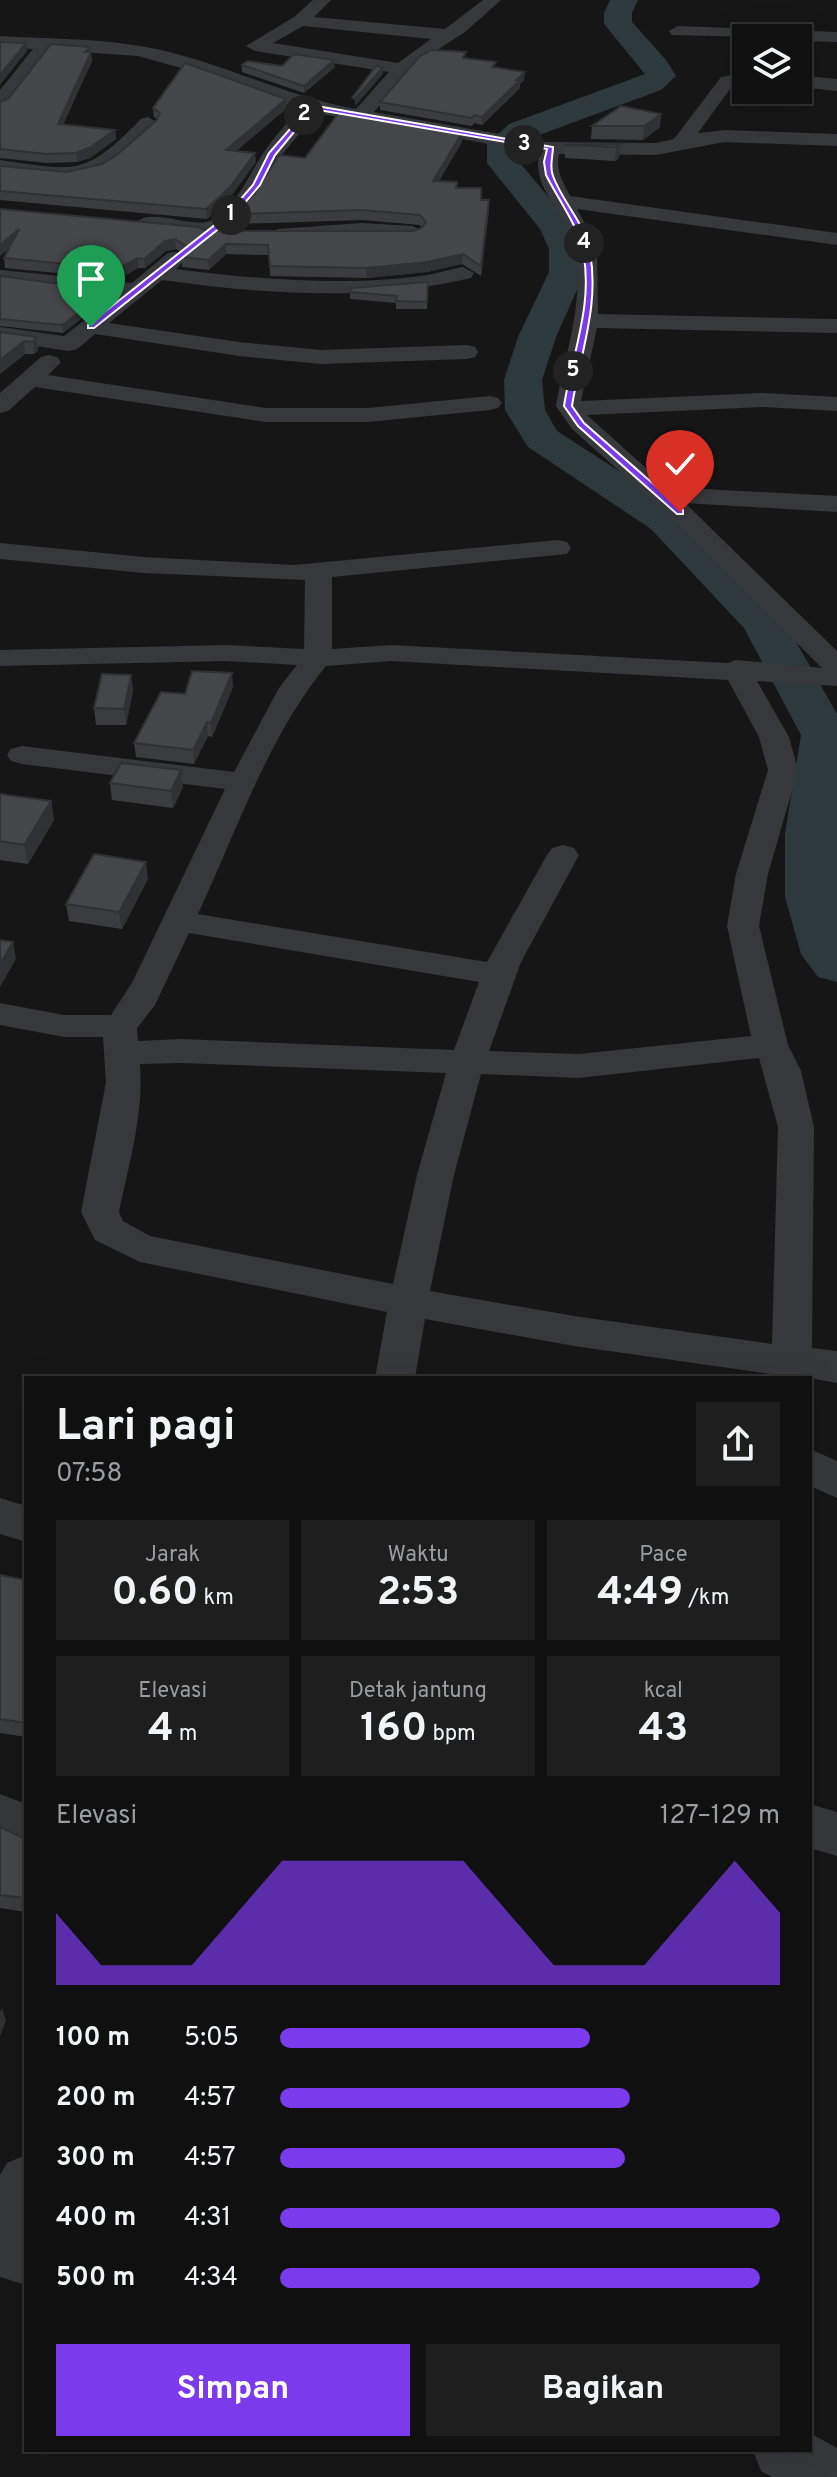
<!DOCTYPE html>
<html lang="id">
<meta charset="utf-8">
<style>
:root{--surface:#101011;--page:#1e1e1f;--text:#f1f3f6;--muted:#9c9d9f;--line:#303031;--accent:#7c3aed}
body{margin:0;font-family:Overpass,sans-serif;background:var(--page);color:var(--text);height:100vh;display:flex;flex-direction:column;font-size:30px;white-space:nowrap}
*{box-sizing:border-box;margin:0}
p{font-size:26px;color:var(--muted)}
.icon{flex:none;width:44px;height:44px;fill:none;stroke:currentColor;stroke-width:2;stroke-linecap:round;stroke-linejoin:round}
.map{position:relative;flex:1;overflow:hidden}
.details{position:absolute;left:24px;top:1376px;width:788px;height:1076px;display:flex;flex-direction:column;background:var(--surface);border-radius:0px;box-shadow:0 8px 32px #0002,0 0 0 2px var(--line)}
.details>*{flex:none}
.buttons{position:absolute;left:732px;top:24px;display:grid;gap:16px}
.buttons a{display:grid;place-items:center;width:80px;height:80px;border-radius:0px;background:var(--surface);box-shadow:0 8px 32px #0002,0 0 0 2px var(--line);font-size:40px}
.pin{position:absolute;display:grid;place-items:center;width:68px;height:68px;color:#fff;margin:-82px -34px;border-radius:50% 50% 50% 0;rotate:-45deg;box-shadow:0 0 8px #0007}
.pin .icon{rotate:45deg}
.km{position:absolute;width:40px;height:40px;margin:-20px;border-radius:50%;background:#222;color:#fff;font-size:22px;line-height:40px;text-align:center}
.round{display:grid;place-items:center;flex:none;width:84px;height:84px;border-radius:0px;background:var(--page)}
.head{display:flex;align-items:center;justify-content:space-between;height:136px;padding:0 32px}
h1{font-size:44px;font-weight:700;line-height:60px}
.figures{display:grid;grid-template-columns:repeat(3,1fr);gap:12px;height:136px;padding:8px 32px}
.figures div{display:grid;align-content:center;border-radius:0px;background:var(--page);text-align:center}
.figures b{font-size:40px;font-weight:700}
.figures small{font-size:22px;font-weight:400}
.figures p{font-size:22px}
.chart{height:224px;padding:16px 32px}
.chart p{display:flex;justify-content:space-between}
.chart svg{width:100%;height:144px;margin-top:8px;fill:var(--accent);opacity:.7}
.cta{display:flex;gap:16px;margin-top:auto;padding:16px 32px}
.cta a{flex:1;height:92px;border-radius:0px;background:var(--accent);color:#fff;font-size:32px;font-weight:700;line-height:92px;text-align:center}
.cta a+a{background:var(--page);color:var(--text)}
ul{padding:0 32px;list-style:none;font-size:26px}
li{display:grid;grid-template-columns:128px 96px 1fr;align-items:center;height:60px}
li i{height:20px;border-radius:10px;background:var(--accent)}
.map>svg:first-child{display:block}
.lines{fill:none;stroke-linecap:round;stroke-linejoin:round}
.river{fill:#2e393d;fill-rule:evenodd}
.street{fill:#37383c;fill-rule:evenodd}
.wall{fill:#3b3c40}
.shaded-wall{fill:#303134}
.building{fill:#45464a;stroke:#303134;stroke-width:2}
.route{fill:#7c3aed;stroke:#fff;stroke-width:2}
</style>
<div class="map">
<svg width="837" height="2477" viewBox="0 0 837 2477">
<rect width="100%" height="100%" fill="#161617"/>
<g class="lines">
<path class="river" d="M610 0H638L632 13V22L666 60 676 76 661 90 531 138 519 147V162L568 220 583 249 585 272 556 337 542 380 545 410 557 431 681 511 779 612 837 714V982L818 977 801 954 785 897V833L801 735 744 628 651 529 528 447 505 410 504 380 518 337 549 272V249L540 229 487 163V144L509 124 645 74 604 24V13Z"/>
<g class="street">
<path d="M313 0H331L314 17 445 29 483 0H501L465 32 417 63 374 112 545 142 656 143 674 139 721 77 746 72V82L733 85 698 133 725 130 837 134V146L725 142 656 155 559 154C555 170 563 182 570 196L837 233V245L577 209 597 246 598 314 837 319V333L597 328 581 401 763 393 837 397V411L763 407 587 415 667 487 837 496V512L685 503 837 651V686L757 681 789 737 798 770 768 874 759 926 788 1045 801 1071 814 1127 812 1348 837 1351V1383L810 1378H771V1374L574 1346 425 1319 415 1378H375L387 1312 140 1262 95 1240 81 1212 106 1082 103 1037H64L0 1025V1003L64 1015H111L132 983 225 789 22 764 11 761 7 755 11 749 22 746 234 772 279 688 297 665 227 661 0 666V650L227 645 304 649 305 580 144 573 0 559V543L144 557 294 565 558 540 567 542 571 548 567 554 332 577V649L391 645 728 663 736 660 822 668 671 517 572 429 556 406C565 354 585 301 575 248 570 215 529 188 540 153L316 113 281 156 263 189 236 222 219 233 146 229 136 223C150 206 194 230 212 220 238 205 248 175 264 152 274 137 287 123 299 109L188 70 138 56 51 50 7 106 0 108V90L33 49 0 46V36C46 39 94 38 140 46 214 58 282 96 356 109L389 72 255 51 246 46 294 17ZM303 26 431 39 398 63 273 43ZM391 661 728 680 759 737 768 770 736 874 727 926 751 1036 579 1054 489 1051 521 962 579 855 574 848 563 845 552 848 547 855 487 962 198 914C236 832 269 735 326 666ZM189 933 479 982 454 1050 181 1039 138 1041 137 1028 155 1005ZM759 1058 778 1127 772 1344 574 1316 430 1291 454 1175 481 1074 579 1078ZM181 1063 446 1073 417 1175 393 1284 150 1236 123 1221 119 1212C129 1164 144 1113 140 1064Z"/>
<path d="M678 26 837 32V42L798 41V38L672 35 669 31Z"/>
<path d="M798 75 837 79V91L798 87Z"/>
<path d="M148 117 158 123 155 127C97 188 79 183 0 172V160C77 171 84 177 141 119Z"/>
<path d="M362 223 413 226 423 232 413 238 362 235 278 241 268 235 278 229Z"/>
<path d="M176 252 187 258 176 269C251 279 352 287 427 275 439 273 451 269 463 267L474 273 471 278C371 302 262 294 162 280L109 323 239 342 321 350 467 345 475 347 478 352 475 357 467 359 321 364 239 356 95 334 77 349 69 351 0 341V327L64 336 117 295 0 282V270L132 283 168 253Z"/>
<path d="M49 355 57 357 61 362 48 375 266 408H368L490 396 498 398 502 403 498 408 490 410 368 422H266L35 387 8 411 0 413V393L41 357Z"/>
<path d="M810 1449 837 1461V1498L810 1486Z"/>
<path d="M0 1498 26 1506V1542L0 1534Z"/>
<path d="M0 1794 26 1804V1848L0 1838Z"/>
<path d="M810 1804 837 1812V1856L810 1848Z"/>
<path d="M26 2155V2285L0 2277V2175L7 2163Z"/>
<path d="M810 2433 837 2448V2477H772L761 2471 753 2450H810Z"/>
</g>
</g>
<g class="wall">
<path d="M90 47 92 61 63 125 115 130 116 139 90 158 77 162 47 163 0 158V102L8 99Z"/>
<path d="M466 58 496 68 524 80 520 84V88L482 125 474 123 472 126 380 110V102Z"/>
<path d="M242 65 282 66 335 67 304 93 242 72Z"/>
<path d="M286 99 287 108 236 151 256 162 231 196 207 219 0 200V166L67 172 102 164 118 154 157 119 154 117 153 108Z"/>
<path d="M592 126 660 127 643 140 591 139Z"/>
<path d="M462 142 438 182 457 188 481 200 489 210 481 276 462 264 427 272 367 278 270 276 269 255 226 254 209 270 182 267V257L184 254 176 249 166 251 145 268H138L119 279 5 268 4 258 9 248 0 256V209L207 231H413L422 228 420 225 362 220 235 224V214L305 158Z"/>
<path d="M620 144 619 158 615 161 565 158V145Z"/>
<path d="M0 276 100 296 82 318 63 333 0 326Z"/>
<path d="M428 289 427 309H396V303L350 299V292Z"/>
<path d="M0 332 36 337 38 350 34 354H25L0 374Z"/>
<path d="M131 675 133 691 126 725H96L94 708Z"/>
<path d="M233 687 212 737 208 736 194 764 136 757 134 743 185 694Z"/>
<path d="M110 783 183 787 173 808 112 800Z"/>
<path d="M0 794 51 801 54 820 28 864 0 860Z"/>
<path d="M148 879 122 929 69 921 66 904Z"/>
<path d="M0 1575 26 1580V1737L0 1733Z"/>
<path d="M0 1827 21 1837 25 1834 26 1828V1912L0 1908Z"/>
</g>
<g class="shaded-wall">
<path d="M26 43 27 51 0 85V75Z"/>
<path d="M90 47 92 61 59 133 58 124 85 52Z"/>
<path d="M334 60 335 67 304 93V86Z"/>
<path d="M383 67V74L355 106V99Z"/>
<path d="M525 72 524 80 520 84V88L482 125V117Z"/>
<path d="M286 99 287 108 226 160V150Z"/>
<path d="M661 114 660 127 643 140 644 126Z"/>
<path d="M115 130 116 139 90 158 77 162 76 153Z"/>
<path d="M462 133V142L433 191V181Z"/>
<path d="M620 144 619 158 615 161 616 147Z"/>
<path d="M255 153 256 162 231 196 207 219 206 209Z"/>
<path d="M489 200V210L481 276V266Z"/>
<path d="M19 229 21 239 0 256V245Z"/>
<path d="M175 239 176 249 166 251 145 268 144 259 165 241Z"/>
<path d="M226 244V254L209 270 208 260Z"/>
<path d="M463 254 462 264 427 272 367 278 366 268Z"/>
<path d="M138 258V268L119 279 118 269Z"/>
<path d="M99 289 100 296 82 318 63 333 62 325Z"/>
<path d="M36 337 38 350 34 354 33 342Z"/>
<path d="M24 341 25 354 0 374V360Z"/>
<path d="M232 673 233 687 212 737 211 723Z"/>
<path d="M131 675 133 691 126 725 124 709Z"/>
<path d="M207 722 208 736 194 764 193 750Z"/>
<path d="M181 770 183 787 173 808 171 791Z"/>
<path d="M51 801 54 820 28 864 24 845Z"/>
<path d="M146 862 148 879 122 929 119 912Z"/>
<path d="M13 942 16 959 0 987V964Z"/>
<path d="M2 2008 6 2021 0 2036V2012Z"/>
</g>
<g class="building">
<path d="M0 42 26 43 0 75Z"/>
<path d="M51 44 90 47 85 52H91L58 124 115 130 89 148 76 153 46 154 0 149V102L8 99Z"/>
<path d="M431 50 466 52 463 58 496 62 492 67 525 72 516 80H520L482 117 474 115 472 118 380 102 419 57Z"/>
<path d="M294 54 334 60 304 86 242 65 247 61 282 66Z"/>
<path d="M185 63 286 99 226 150 255 153 231 186 206 209 0 191V166L67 172 102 164 118 154 157 120 160 113 153 108Z"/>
<path d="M376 66 383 67 355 99 352 98Z"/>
<path d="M621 106 661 114 644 126H592Z"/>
<path d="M340 111 462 133 433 181 457 182 456 188H481V200H489L481 266 463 254 427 262 366 268 270 266 268 245 226 244 208 260 182 257 189 248 175 239 165 241 144 259 138 258 118 269 4 258 19 229 0 245V209L198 227 207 231H413L422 228 426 222 420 215 362 210 235 214 256 192 279 155 305 158Z"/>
<path d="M620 144 616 147 565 145Z"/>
<path d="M0 276 99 289 81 311 62 325 0 319Z"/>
<path d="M428 282 427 302 396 301 397 296 350 292 351 288Z"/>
<path d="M0 332 36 337 33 342 24 341 0 360Z"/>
<path d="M192 671 232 673 211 723 207 722 193 750 134 743 161 692 185 694Z"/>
<path d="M102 674 131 675 124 709 94 708Z"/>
<path d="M121 763 181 770 171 791 110 783Z"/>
<path d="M0 794 51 801 24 845 0 841Z"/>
<path d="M94 854 146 862 119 912 66 904Z"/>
<path d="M0 940 13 942 0 964Z"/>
<path d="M0 1575 26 1580V1723L0 1719Z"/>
<path d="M0 1827 21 1837 25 1834V1828H26L25 1898 0 1895Z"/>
</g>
<path class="route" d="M311 105 553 147C553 156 549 166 553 176 562 201 584 223 589 248 601 302 580 354 572 406L584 423 683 510V514H677L578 426 564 406C572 354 595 301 582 247 576 223 557 197 546 175L544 162 547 149 313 109 275 155 260 185 231 219 94 328H88V325L226 216 253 185 269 153Z"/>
</svg>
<div class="buttons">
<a><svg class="icon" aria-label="layers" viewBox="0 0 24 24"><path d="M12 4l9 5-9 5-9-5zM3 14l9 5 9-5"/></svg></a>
</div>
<div class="pin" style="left:91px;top:327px;background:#1e9e55"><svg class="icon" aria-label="arrive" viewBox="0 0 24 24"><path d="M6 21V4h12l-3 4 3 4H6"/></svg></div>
<div class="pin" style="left:680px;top:512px;background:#d93025"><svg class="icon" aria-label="check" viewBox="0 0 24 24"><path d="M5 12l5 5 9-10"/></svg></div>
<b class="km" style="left:231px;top:215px">1</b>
<b class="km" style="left:304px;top:115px">2</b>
<b class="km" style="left:524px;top:145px">3</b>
<b class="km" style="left:584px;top:243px">4</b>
<b class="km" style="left:573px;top:371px">5</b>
<section class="details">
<div class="head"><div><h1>Lari pagi</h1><p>07:58</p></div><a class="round"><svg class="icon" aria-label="share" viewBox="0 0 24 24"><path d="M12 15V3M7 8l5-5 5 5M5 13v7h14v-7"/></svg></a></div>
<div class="figures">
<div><p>Jarak</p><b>0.60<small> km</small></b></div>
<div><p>Waktu</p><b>2:53</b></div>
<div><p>Pace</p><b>4:49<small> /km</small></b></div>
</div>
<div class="figures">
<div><p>Elevasi</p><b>4<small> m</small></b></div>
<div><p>Detak jantung</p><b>160<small> bpm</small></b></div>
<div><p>kcal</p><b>43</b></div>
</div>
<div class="chart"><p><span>Elevasi</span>127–129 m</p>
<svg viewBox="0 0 160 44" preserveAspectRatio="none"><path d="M0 44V22L10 38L20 38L30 38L40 22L50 6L60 6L70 6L80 6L90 6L100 22L110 38L120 38L130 38L140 22L150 6L160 22V44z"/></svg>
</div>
<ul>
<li><b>100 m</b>5:05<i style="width:62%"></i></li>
<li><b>200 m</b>4:57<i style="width:70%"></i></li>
<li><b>300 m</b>4:57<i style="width:69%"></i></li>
<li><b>400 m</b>4:31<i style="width:100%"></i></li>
<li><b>500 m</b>4:34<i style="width:96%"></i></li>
</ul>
<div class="cta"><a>Simpan</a><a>Bagikan</a></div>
</section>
</div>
